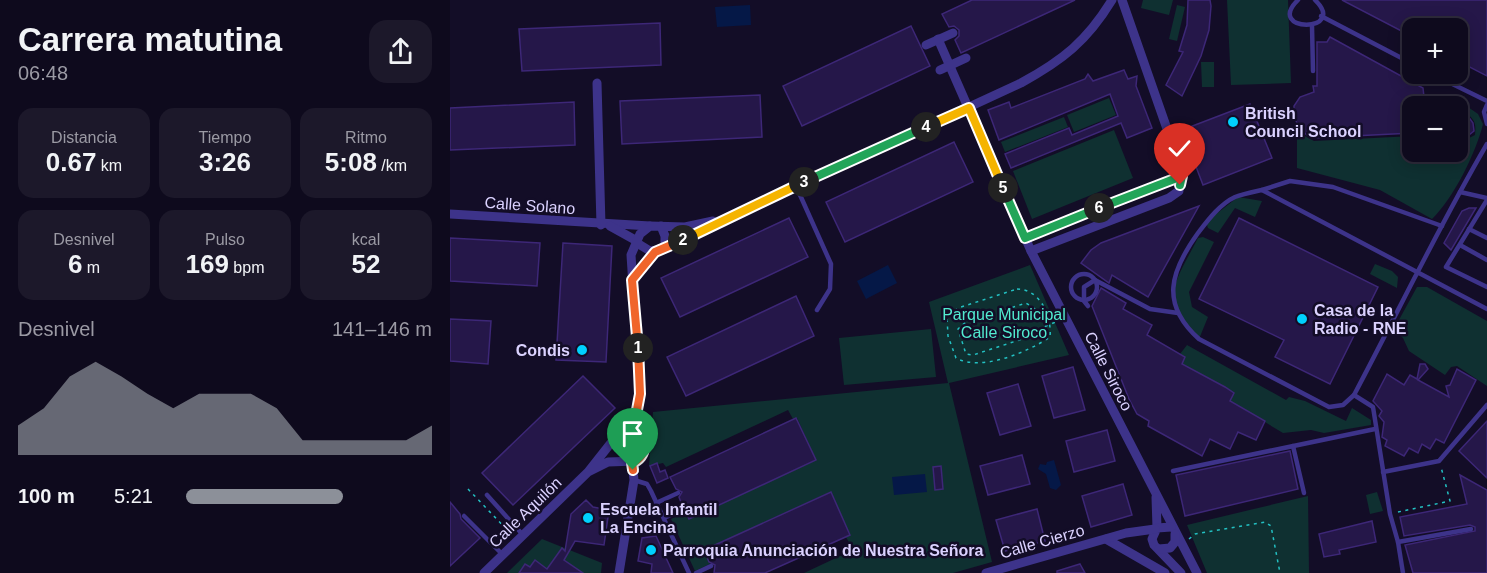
<!DOCTYPE html>
<html lang="es">
<meta charset="utf-8">
<style>
:root{--surface:#0e0a1d;--page:#1c182a;--text:#f1f3f6;--muted:#9b9aa4;--line:#2e2b3b;--accent:#8c9099}
body{margin:0;font-family:Arial,sans-serif;background:var(--page);color:var(--text);height:100vh;display:flex;flex-direction:column;font-size:22px;white-space:nowrap}
*{box-sizing:border-box;margin:0}
p{font-size:20px;color:var(--muted)}
.icon{flex:none;width:33px;height:33px;fill:none;stroke:currentColor;stroke-width:2;stroke-linecap:round;stroke-linejoin:round}
.map{position:relative;flex:1;overflow:hidden}
.details{display:flex;flex-direction:column;background:var(--surface);width:450px}
.details>*{flex:none}
.controls{position:absolute;left:952px;top:18px;display:grid;gap:12px}
.controls a{display:grid;place-items:center;width:66px;height:66px;border-radius:12px;background:var(--surface);box-shadow:0 3px 15px #0003,0 0 0 2px var(--line);font-size:30px}
.pin{position:absolute;display:grid;place-items:center;width:51px;height:51px;color:#fff;margin:-62px -26px;border-radius:50% 50% 50% 0;rotate:-45deg;box-shadow:0 0 6px #0007}
.pin .icon{rotate:45deg}
.km{position:absolute;width:30px;height:30px;margin:-15px;border-radius:50%;background:#222;color:#fff;font-size:16px;line-height:30px;text-align:center}
.round{display:grid;place-items:center;flex:none;width:63px;height:63px;border-radius:18px;background:var(--page)}
.overview{display:flex;align-items:center;justify-content:space-between;height:102px;padding:0 18px}
h1{font-size:33px;font-weight:700;line-height:45px}
.metrics{display:grid;grid-template-columns:repeat(3,1fr);gap:9px;height:102px;padding:6px 18px}
.metrics div{display:grid;align-content:center;border-radius:15px;background:var(--page);text-align:center}
.metrics b{font-size:26px;font-weight:700}
.metrics small{font-size:16px;font-weight:400}
.metrics p{font-size:16px}
.chart{height:168px;padding:12px 18px}
.chart p{display:flex;justify-content:space-between}
.chart svg{width:100%;height:108px;margin-top:6px;fill:var(--accent);opacity:.7}
ul{padding:0 18px;list-style:none;font-size:20px}
li{display:grid;grid-template-columns:96px 72px 1fr;align-items:center;height:45px}
li i{height:15px;border-radius:8px;background:var(--accent)}
main{display:flex;flex:1;min-height:0}
.map>svg:first-child{display:block}
.green{fill:#0f3031}
.water{fill:#051847}
.building{fill:#251749;stroke:#3d2777;stroke-width:1.5}
.lines{fill:none;stroke-linecap:round;stroke-linejoin:round}
.path{stroke:#23c0c2;stroke-width:1.5;stroke-dasharray:3 4.5;stroke-linecap:butt}
.lane{stroke:#3d338a;stroke-width:4.5}
.street{stroke:#3d338a;stroke-width:9}
.split-1-casing{stroke:#fff;stroke-width:12}
.split-2-casing{stroke:#fff;stroke-width:12}
.split-3-casing{stroke:#fff;stroke-width:12}
.split-4-casing{stroke:#fff;stroke-width:12}
.split-5-casing{stroke:#fff;stroke-width:12}
.split-6-casing{stroke:#fff;stroke-width:12}
.split-7-casing{stroke:#fff;stroke-width:12}
.split-1{stroke:#f0652b;stroke-width:8}
.split-2{stroke:#f0652b;stroke-width:8}
.split-3{stroke:#f5b400;stroke-width:8}
.split-4{stroke:#22a559;stroke-width:8}
.split-5{stroke:#f5b400;stroke-width:8}
.split-6{stroke:#22a559;stroke-width:8}
.split-7{stroke:#22a559;stroke-width:8}
.poi-dot{fill:#00d1fd;stroke:#130d27;stroke-width:2}
.labels{text-anchor:middle;stroke-width:5;stroke-linejoin:round;paint-order:stroke}
.poi-label{font-size:16px;font-weight:bold;fill:#dbd2ff;stroke:#130d27;text-anchor:start}
.street-label{font-size:16px;fill:#dbd2ff;stroke:#130d27}
.park-label{font-size:16px;fill:#52ebd0;stroke:#130d27}
</style>
<main>
<section class="details">
<div class="overview"><div><h1>Carrera matutina</h1><p>06:48</p></div><a class="round"><svg class="icon" aria-label="share" viewBox="0 0 24 24"><path d="M12 15V3M7 8l5-5 5 5M5 13v7h14v-7"/></svg></a></div>
<div class="metrics">
<div><p>Distancia</p><b>0.67<small> km</small></b></div>
<div><p>Tiempo</p><b>3:26</b></div>
<div><p>Ritmo</p><b>5:08<small> /km</small></b></div>
</div>
<div class="metrics">
<div><p>Desnivel</p><b>6<small> m</small></b></div>
<div><p>Pulso</p><b>169<small> bpm</small></b></div>
<div><p>kcal</p><b>52</b></div>
</div>
<div class="chart"><p><span>Desnivel</span>141–146 m</p>
<svg viewBox="0 0 160 44" preserveAspectRatio="none"><path d="M0 44V32L10 25L20 12L30 6L40 12L50 19L60 25L70 19L80 19L90 19L100 25L110 38L120 38L130 38L140 38L150 38L160 32V44z"/></svg>
</div>
<ul>
<li><b>100 m</b>5:21<i style="width:64%"></i></li>
</ul>
</section>
<div class="map">
<svg width="1037" height="573" viewBox="0 0 1037 573">
<rect width="100%" height="100%" fill="#130d27"/>
<g class="green">
<path d="M693 0H723L719 15 691 8Z"/>
<path d="M777 0H838L841 83 781 85Z"/>
<path d="M727 5 735 7 727 41 719 39Z"/>
<path d="M751 62H764V87H752Z"/>
<path d="M659 98 666 115 624 132 617 115Z"/>
<path d="M1015 105 1028 114 1033 124C1026 153 1003 199 982 219L930 190 847 168V132L864 141 963 136V152H1008V134L1019 138 1025 135C1027 121 1023 118 1012 110Z"/>
<path d="M614 117 618 127 555 152 551 142Z"/>
<path d="M664 130 683 178 582 219 563 171Z"/>
<path d="M788 197 812 201 805 217 785 208 768 233 758 228 756 222Z"/>
<path d="M753 237 764 242 739 292 742 307 758 317 749 339C706 301 726 281 748 238Z"/>
<path d="M925 264 942 271 948 277 947 288 920 274Z"/>
<path d="M580 265 619 355 499 383 542 562 503 573H354L403 550 396 537 400 534 380 492 254 550 260 564 245 571 221 519 236 512 239 519 366 460 347 418 343 419 338 410 216 467 213 463 199 466 203 412 498 383 479 302Z"/>
<path d="M967 287H977L1037 321V386L1007 366 1001 367 995 375 959 351 953 338 944 329Z"/>
<path d="M481 329 486 377 394 385 389 338Z"/>
<path d="M737 345 836 400 839 397 855 401 896 421 902 408 921 420V425L874 433 861 430 833 433 780 401 784 393 732 364 735 357 730 354Z"/>
<path d="M927 492 933 511 920 514 916 495Z"/>
<path d="M858 496 859 573H757L737 525Z"/>
<path d="M92 539 152 563 151 573H57Z"/>
</g>
<g class="water">
<path d="M300 5 301 25 267 27 265 7Z"/>
<path d="M438 265 447 283 416 299 407 281Z"/>
<path d="M604 460 611 485 606 490 600 488 596 474 588 469 590 464 596 465 597 462Z"/>
<path d="M475 474 477 492 444 495 442 477Z"/>
</g>
<g class="building">
<path d="M522 0H625L511 53 505 40 509 36V30L504 26 499 27 492 14Z"/>
<path d="M738 0H760L761 6 759 30 751 56 732 96 716 85 733 52 729 51 737 25Z"/>
<path d="M892 0H1037V76L1008 61V28H963V37Z"/>
<path d="M210 23 211 65 72 71 69 29Z"/>
<path d="M461 26 480 66 352 126 333 86Z"/>
<path d="M880 37 973 88 975 106H963V133L862 138 851 131 844 117V106L850 97 864 92 863 86H867V42H877Z"/>
<path d="M674 70 678 79 687 76 686 86 702 128 677 138 671 123 561 168 555 154 619 128 622 135 668 116 660 94 549 140 538 110 559 102 561 108 635 79 638 74 643 81Z"/>
<path d="M310 95 312 137 172 144 170 101Z"/>
<path d="M124 102 125 145 0 150V108Z"/>
<path d="M800 104 822 158 753 185 732 130Z"/>
<path d="M1008 110 1018 116 1023 123 1024 131 1019 135 1008 132Z"/>
<path d="M504 142 523 182 395 242 376 202Z"/>
<path d="M749 206 698 297 662 275 659 283 631 263 641 250 651 243Z"/>
<path d="M1019 208H1026L1001 250 994 243 1012 211Z"/>
<path d="M339 218 358 257 230 317 211 278Z"/>
<path d="M789 218 928 287 880 384 825 357 834 340 749 299Z"/>
<path d="M0 238 90 243 87 286 0 281Z"/>
<path d="M113 243 162 246 156 362 106 360Z"/>
<path d="M651 288 676 303 673 309 702 325 697 335 735 357 732 364 775 387 784 393 780 401 815 421 806 440 788 432 780 449 760 439 752 456 698 426 699 421 687 414 679 399 642 306Z"/>
<path d="M346 296 364 336 236 396 217 357Z"/>
<path d="M0 319 41 321 38 364 0 361Z"/>
<path d="M970 364H975L978 369 968 380 999 397 996 386 1000 385 1007 369 1026 380 994 443 986 439 980 449 972 444 968 453 959 448 954 456 935 446 937 440 932 437 934 422 929 416 932 411 923 401 937 374 954 385 960 375 967 379Z"/>
<path d="M623 367 635 410 604 418 592 376Z"/>
<path d="M133 376 165 408 63 505 32 473Z"/>
<path d="M568 384 581 426 550 435 537 393Z"/>
<path d="M346 418 366 460 239 519 236 513 238 508 232 505 229 497 232 492 226 489 220 477Z"/>
<path d="M1037 421V478L1009 451Z"/>
<path d="M657 430 665 461 624 472 616 441Z"/>
<path d="M840 451 848 489 735 516 726 475Z"/>
<path d="M572 455 580 484 538 495 530 466Z"/>
<path d="M207 463 210 472 215 470 218 478 207 483 200 466Z"/>
<path d="M491 466 493 489 485 490 483 467Z"/>
<path d="M1010 475 1037 490V573H963L955 545 1025 531V527L1020 525 954 536 950 517 1017 504Z"/>
<path d="M673 484 682 515 641 527 632 496Z"/>
<path d="M381 492 400 535 315 573H264L265 565 259 562 254 550Z"/>
<path d="M136 500 143 507 159 510 154 545 125 541 114 560 133 573H69L75 564 80 567 85 560 97 569 112 548 115 551 121 514Z"/>
<path d="M0 502 10 514 11 519 30 538 0 566Z"/>
<path d="M587 509 595 541 555 551 546 520Z"/>
<path d="M922 521 926 542 889 550 890 554 874 557 869 534Z"/>
<path d="M206 536 223 573H201L202 564 188 561 192 538Z"/>
<path d="M630 564 635 573H607V571Z"/>
</g>
<g class="lines">
<g class="path">
<path d="M567 289C590 289 602 316 600 337 578 352 531 372 506 358L498 336 497 317 508 308Z"/>
<path d="M596 326 591 333 523 355 516 354 508 329 516 322 576 303 588 311 596 326 606 322"/>
<path d="M18 489 61 534"/>
<path d="M948 512 1000 501 991 467"/>
<path d="M739 539 745 534 815 522 821 526 830 573"/>
</g>
<g class="lane">
<path d="M848 0C814 33 899 33 865 0"/>
<path d="M871 16 963 64"/>
<path d="M862 26 863 71"/>
<path d="M982 74 1037 101"/>
<path d="M1037 105 1034 112 1037 124"/>
<path d="M1037 144C989 226 948 312 904 395L893 405 879 407 749 339C710 304 720 272 748 233 758 220 770 204 785 197 793 194 803 192 812 190L1037 309"/>
<path d="M346 186 381 264 380 289 367 310"/>
<path d="M812 190 840 181 883 187 992 226"/>
<path d="M1010 192 1037 198"/>
<path d="M1037 200 996 267 1037 287"/>
<path d="M1019 229 1037 238"/>
<path d="M1010 245 1037 260"/>
<circle cx="634" cy="287" r="13"/>
<path d="M638 306 634 301V287L645 280 700 309 728 313"/>
<path d="M904 395 923 407 940 514 948 542 1021 529"/>
<path d="M843 446 854 493"/>
<path d="M723 471 925 429"/>
<path d="M933 472 989 461 1037 405"/>
<path d="M184 480 197 484 201 491 239 573"/>
<path d="M37 495 73 535"/>
<path d="M206 503 228 493"/>
<path d="M14 516 53 555"/>
<path d="M214 518 234 509"/>
<path d="M948 542 953 573"/>
<path d="M246 573 261 566"/>
</g>
<g class="street">
<path d="M488 39 581 251 747 573"/>
<path d="M476 45 503 33"/>
<path d="M490 70 516 58"/>
<path d="M147 83 151 225"/>
<path d="M0 214 200 226"/>
<path d="M160 226 187 241"/>
<path d="M211 226 215 236V247"/>
<path d="M575 238 732 176"/>
<path d="M187 243 200 251 210 250 571 83C613 60 637 41 662 0"/>
<path d="M581 251 719 198 729 191 730 166 672 0"/>
<path d="M182 280 205 252"/>
<path d="M183 431 190 394 181 255 190 234 200 226 235 227 263 221"/>
<path d="M706 497 707 528"/>
<path d="M721 527 707 528 702 539 704 545 731 573"/>
<path d="M656 539 715 573"/>
<path d="M709 549 720 548 725 542V534"/>
<path d="M34 573 138 472 168 434 183 431 191 438 193 453 186 461 158 462 138 472"/>
<path d="M169 573 184 480 182 463"/>
<path d="M536 573 676 533 705 529"/>
</g>
</g>
<g class="lines">
<g class="split-1-casing">
<path id="split-1" d="M183 470 182 463C197 457 199 439 183 431L190 394 188 348"/>
</g>
<g class="split-2-casing">
<path id="split-2" d="M188 348 182 280 205 252 233 240"/>
</g>
<g class="split-3-casing">
<path id="split-3" d="M233 240 354 182"/>
</g>
<g class="split-4-casing">
<path id="split-4" d="M354 182 476 127"/>
</g>
<g class="split-5-casing">
<path id="split-5" d="M476 127 519 108 553 188"/>
</g>
<g class="split-6-casing">
<path id="split-6" d="M553 188 575 238 649 208"/>
</g>
<g class="split-7-casing">
<path id="split-7" d="M649 208 732 176 730 185"/>
</g>
<use href="#split-1" class="split-1"/>
<use href="#split-2" class="split-2"/>
<use href="#split-3" class="split-3"/>
<use href="#split-4" class="split-4"/>
<use href="#split-5" class="split-5"/>
<use href="#split-6" class="split-6"/>
<use href="#split-7" class="split-7"/>
</g>
<g class="poi-dot">
<circle cx="783" cy="122" r="6"/>
<circle cx="852" cy="319" r="6"/>
<circle cx="132" cy="350" r="6"/>
<circle cx="138" cy="518" r="6"/>
<circle cx="201" cy="550" r="6"/>
</g>
<g class="labels">
<g class="poi-label">
<text x="795" y="119">British<tspan x="795" dy="18">Council School</tspan></text>
<text x="864" y="316">Casa de la<tspan x="864" dy="18">Radio - RNE</tspan></text>
<text x="120" y="356" text-anchor="end">Condis</text>
<text x="150" y="515">Escuela Infantil<tspan x="150" dy="18">La Encina</tspan></text>
<text x="213" y="556">Parroquia Anunciación de Nuestra Señora</text>
</g>
<g class="street-label">
<text transform="translate(80 205) rotate(4)" y="6">Calle Solano</text>
<text transform="translate(659 371) rotate(63)" y="6">Calle Siroco</text>
<text transform="translate(75 512) rotate(-44)" y="6">Calle Aquilón</text>
<text transform="translate(592 541) rotate(-16)" y="6">Calle Cierzo</text>
</g>
<g class="park-label">
<text x="554" y="320">Parque Municipal<tspan x="554" dy="18">Calle Siroco</tspan></text>
</g>
</g>
</svg>
<div class="controls">
<a>+</a>
<a>−</a>
</div>
<div class="pin" style="left:183px;top:470px;background:#1e9e55"><svg class="icon" aria-label="arrive" viewBox="0 0 24 24"><path d="M6 21V4h12l-3 4 3 4H6"/></svg></div>
<div class="pin" style="left:730px;top:185px;background:#d93025"><svg class="icon" aria-label="check" viewBox="0 0 24 24"><path d="M5 12l5 5 9-10"/></svg></div>
<b class="km" style="left:188px;top:348px">1</b>
<b class="km" style="left:233px;top:240px">2</b>
<b class="km" style="left:354px;top:182px">3</b>
<b class="km" style="left:476px;top:127px">4</b>
<b class="km" style="left:553px;top:188px">5</b>
<b class="km" style="left:649px;top:208px">6</b>
</div>
</main>
